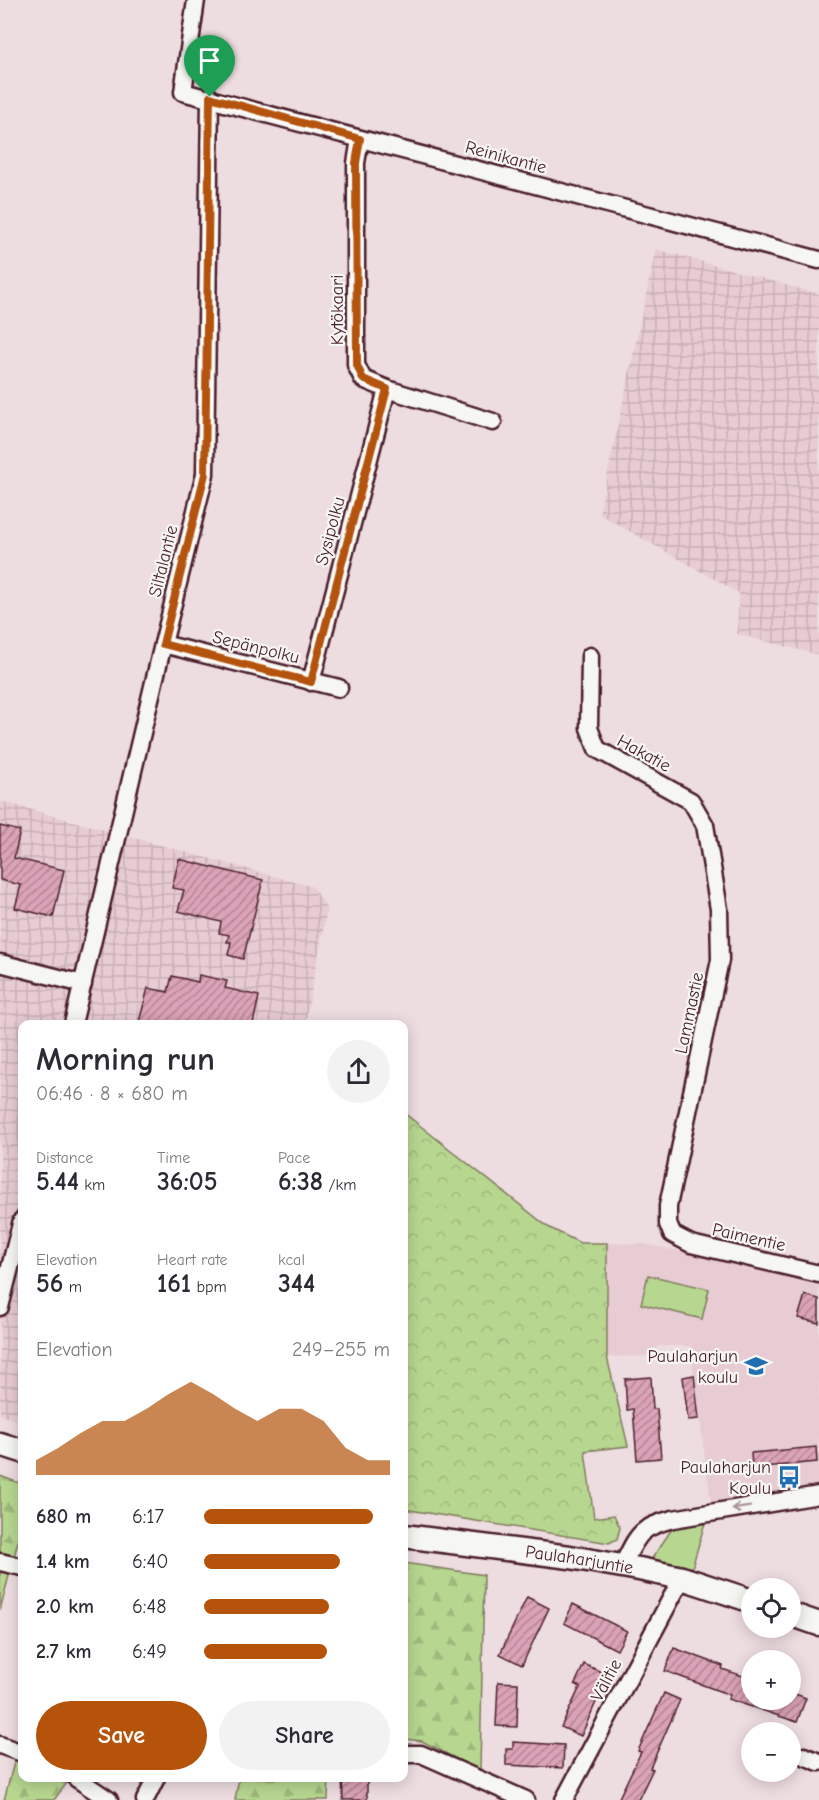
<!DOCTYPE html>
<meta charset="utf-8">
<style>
:root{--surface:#fff;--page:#f2f2f3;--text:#2b2b33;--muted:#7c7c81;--accent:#b45309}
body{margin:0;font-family:"Comic Neue",sans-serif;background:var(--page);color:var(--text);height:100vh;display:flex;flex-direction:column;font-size:22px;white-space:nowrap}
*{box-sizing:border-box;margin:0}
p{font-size:20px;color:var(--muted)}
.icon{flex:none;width:33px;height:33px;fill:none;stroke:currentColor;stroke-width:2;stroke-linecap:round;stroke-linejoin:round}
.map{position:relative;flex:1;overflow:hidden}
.drawer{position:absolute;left:18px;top:1020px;width:390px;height:762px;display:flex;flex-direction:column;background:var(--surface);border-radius:12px;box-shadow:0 3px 15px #0003}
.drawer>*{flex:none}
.fabs{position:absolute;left:741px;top:1578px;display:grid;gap:12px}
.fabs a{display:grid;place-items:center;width:60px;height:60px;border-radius:50%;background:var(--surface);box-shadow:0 3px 15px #0003;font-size:30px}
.pin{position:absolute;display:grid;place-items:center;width:51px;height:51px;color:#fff;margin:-62px -26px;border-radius:50% 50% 50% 0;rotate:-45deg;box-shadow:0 0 6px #0007}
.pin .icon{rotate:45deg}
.round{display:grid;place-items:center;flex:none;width:63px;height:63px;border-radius:32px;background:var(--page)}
.headline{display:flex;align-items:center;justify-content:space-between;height:102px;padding:0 18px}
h1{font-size:33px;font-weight:700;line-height:45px}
.figures{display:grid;grid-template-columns:repeat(3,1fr);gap:9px;height:102px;padding:6px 18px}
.figures div{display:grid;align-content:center}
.figures b{font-size:26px;font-weight:700}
.figures small{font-size:16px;font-weight:400}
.figures p{font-size:16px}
.chart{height:168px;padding:12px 18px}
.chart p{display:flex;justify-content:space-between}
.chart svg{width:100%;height:108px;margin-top:6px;fill:var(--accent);opacity:.7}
.button{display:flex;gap:12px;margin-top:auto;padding:12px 18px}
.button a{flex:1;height:69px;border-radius:36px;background:var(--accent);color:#fff;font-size:24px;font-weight:700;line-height:69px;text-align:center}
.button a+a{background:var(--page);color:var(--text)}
ul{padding:0 18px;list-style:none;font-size:20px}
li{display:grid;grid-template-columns:96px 72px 1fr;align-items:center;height:45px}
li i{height:15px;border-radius:8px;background:var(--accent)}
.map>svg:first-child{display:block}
.built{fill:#e8ccd4}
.industrial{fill:url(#industrial-grid)}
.grass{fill:#b7d790;stroke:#807b5e;stroke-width:1.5}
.forest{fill:url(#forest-firs);stroke:#807b5e;stroke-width:1.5}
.park{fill:url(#park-crowns);stroke:#807b5e;stroke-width:1.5}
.building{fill:url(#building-hatch);stroke:#4a1f2b;stroke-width:1.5}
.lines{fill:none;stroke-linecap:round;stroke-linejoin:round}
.minor-casing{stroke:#4a1f2b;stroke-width:21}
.secondary-casing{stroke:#4a1f2b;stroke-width:27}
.minor{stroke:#f6f6f2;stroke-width:16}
.secondary{stroke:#f6f6f2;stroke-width:22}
.oneway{stroke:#a99598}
.route-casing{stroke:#fff;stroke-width:12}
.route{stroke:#b45309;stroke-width:8}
.labels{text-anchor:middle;stroke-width:4.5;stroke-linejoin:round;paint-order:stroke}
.street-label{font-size:18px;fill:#4a1f2b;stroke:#f6f6f2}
.poi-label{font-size:18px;fill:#4a1f2b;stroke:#f6f6f2;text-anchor:end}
</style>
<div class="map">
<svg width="819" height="1800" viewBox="0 0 819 1800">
<defs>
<pattern id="industrial-grid" width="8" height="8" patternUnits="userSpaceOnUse" patternTransform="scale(1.5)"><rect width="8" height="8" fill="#e8ccd4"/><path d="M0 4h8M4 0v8" fill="none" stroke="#c8afb6"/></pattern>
<pattern id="forest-firs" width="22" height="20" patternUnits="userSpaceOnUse" patternTransform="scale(1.5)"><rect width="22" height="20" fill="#b7d790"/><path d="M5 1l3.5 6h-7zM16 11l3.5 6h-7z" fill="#9fb87c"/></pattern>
<pattern id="park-crowns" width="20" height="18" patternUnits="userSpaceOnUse" patternTransform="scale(1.5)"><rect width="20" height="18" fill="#b7d790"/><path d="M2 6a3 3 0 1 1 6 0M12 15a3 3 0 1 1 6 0" fill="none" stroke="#9fb87c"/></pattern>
<pattern id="building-hatch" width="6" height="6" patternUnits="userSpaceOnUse" patternTransform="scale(1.5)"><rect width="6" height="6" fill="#dba3b7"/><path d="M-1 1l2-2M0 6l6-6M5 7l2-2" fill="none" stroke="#b48495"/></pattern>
</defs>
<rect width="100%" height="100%" fill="#eedde0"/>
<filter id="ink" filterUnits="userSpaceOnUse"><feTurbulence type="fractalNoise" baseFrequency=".0167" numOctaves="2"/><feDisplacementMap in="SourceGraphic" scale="12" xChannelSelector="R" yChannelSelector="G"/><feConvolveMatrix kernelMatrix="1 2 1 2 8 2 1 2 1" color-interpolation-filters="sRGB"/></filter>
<g filter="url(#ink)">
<path class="built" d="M607 1243 644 1244 759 1267 819 1282V1488L711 1503 690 1346H659L646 1356 607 1357Z"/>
<g class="industrial">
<path d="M656 249 819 294V655L737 634 739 593 599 514Z"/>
<path d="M0 801 313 887 327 909 305 1024H22V1422L0 1415Z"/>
</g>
<g class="grass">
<path d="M648 1275 709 1289 702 1319 641 1304Z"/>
<path d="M706 1519 692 1568 651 1560 674 1526Z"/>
</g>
<g class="forest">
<path d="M0 1476 22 1484V1526L0 1610Z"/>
<path d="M404 1563 484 1575 480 1771 422 1741 404 1739Z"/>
<path d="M15 1759 22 1762V1778H55L66 1784 54 1800H4Z"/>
<path d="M239 1778H329L328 1800H235Z"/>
</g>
<path class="park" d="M404 1113 548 1227 580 1243H607V1357L628 1446 585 1451 594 1518 614 1515 620 1528 617 1539 609 1543 404 1509Z"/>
<g class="building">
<path d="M0 826 20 831 14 858 64 870 53 917 15 908 21 885 0 880Z"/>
<path d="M179 859 263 880 243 959 228 955 231 942H227L229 935 219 933 221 922 178 911 184 890 172 888Z"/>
<path d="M199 975 227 981 225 988 259 996 253 1024H150L139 1022 148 988 168 992 172 976 198 982Z"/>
<path d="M805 1295 819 1299V1323L798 1318Z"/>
<path d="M694 1375 699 1419 688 1420 683 1377Z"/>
<path d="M651 1377 653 1409H657L661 1458 637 1460 633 1409 627 1410 625 1379Z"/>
<path d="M816 1447 817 1462 752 1468 751 1453Z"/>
<path d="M527 1597 549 1608 522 1665 500 1654Z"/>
<path d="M573 1604 627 1631 617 1650 564 1623Z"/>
<path d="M674 1648 723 1666 722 1669 752 1679V1700H790V1692L806 1698 797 1722 728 1699 730 1695 665 1671Z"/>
<path d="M584 1664 608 1675 581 1736 561 1727 580 1687 575 1684Z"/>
<path d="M498 1682 518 1683 517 1727 496 1726Z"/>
<path d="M664 1693 680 1700 650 1768 653 1769 638 1800H618L641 1752 638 1751Z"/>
<path d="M513 1742 564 1745 563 1768 506 1765V1749H513Z"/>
<path d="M342 1778H367V1800H343Z"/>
</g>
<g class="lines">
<g class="minor-casing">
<g id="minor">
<path d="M196 0 183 92 819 260"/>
<path d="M360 139 356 163V365L363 379 387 389 493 422"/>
<path d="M163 644 339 688"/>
<path d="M590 656 589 728 597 749 691 801 705 825 719 909 720 960 668 1206V1224L672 1234 691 1244 819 1274"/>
<path d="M311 682 387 389"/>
<path d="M0 963 83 984"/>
<path d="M73 1024 163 644 205 474 210 97"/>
<path d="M0 1307 22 1220"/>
<path d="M0 1562 22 1567"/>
<path d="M622 1566C638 1536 637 1528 673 1519L819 1495"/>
<path d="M0 1745 22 1753"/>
<path d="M404 1754H421L526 1800"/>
<path d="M804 1756 819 1762"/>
<path d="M76 1778 109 1800"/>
<path d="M145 1800 156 1778"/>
<path d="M564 1800 682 1578"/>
</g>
</g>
<g class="secondary-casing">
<g id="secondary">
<path d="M0 1444 22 1451"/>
<path id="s1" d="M404 1536 570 1557 639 1569 682 1578 752 1601"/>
<path d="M790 1614 819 1624"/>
</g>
</g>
<use href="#minor" class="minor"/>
<use href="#secondary" class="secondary"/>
</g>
<defs><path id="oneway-shaft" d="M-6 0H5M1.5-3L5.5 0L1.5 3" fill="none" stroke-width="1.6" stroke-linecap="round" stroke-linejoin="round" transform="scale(1.5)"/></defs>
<use class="oneway" href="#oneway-shaft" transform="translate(741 1508) rotate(171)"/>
</g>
<g class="lines" filter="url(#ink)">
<g class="route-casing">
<path id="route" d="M210 97 360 139 356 163 357 365 363 379 387 389 311 682 163 644 205 474Z"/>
</g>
<use href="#route" class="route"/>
</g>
<defs>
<g id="school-bare" transform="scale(1.8)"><path d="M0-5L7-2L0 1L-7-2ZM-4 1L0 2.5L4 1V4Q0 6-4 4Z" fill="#1f6fb2" stroke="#f6f6f2" stroke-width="2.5" paint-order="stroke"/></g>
<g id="bus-bare" transform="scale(1.8)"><path d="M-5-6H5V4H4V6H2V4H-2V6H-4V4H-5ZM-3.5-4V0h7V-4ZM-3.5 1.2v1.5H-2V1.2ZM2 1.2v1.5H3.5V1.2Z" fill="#1f6fb2" stroke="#f6f6f2" stroke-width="2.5" paint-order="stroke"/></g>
</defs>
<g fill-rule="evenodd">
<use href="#school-bare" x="756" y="1366"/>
<use href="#bus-bare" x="789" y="1477"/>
</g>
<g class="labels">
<g class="street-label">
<text transform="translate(506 157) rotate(15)" y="6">Reinikantie</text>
<text transform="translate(337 310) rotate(-90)" y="6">Kytökaari</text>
<text transform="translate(330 531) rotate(-75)" y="6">Sysipolku</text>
<text transform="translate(163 561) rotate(-76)" y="6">Siltalantie</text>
<text transform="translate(256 647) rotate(14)" y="6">Sepänpolku</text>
<text transform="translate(644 753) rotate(29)" y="6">Hakatie</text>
<text transform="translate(689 1013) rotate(-78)" y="6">Lammastie</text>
<text transform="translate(749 1237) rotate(13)" y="6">Paimentie</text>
<text dy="6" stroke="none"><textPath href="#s1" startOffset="177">Paulaharjuntie</textPath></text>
<text transform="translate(606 1680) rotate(-62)" y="6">Välitie</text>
</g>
<g class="poi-label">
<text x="738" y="1362">Paulaharjun<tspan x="738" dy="21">koulu</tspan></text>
<text x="771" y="1473">Paulaharjun<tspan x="771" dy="21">Koulu</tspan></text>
</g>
</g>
</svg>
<div class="fabs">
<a><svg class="icon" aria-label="locate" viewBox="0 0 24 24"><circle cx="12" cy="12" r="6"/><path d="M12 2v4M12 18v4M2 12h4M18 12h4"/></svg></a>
<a>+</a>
<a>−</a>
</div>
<div class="pin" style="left:210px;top:97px;background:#1e9e55"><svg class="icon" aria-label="arrive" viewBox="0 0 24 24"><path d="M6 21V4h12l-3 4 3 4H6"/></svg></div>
<section class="drawer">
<div class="headline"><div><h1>Morning run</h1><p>06:46 · 8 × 680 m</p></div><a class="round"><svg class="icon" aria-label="share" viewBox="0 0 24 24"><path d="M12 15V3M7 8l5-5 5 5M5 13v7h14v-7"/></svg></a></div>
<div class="figures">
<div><p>Distance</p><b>5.44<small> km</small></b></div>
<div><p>Time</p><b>36:05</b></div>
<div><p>Pace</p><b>6:38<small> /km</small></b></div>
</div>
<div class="figures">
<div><p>Elevation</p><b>56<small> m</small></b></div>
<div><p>Heart rate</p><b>161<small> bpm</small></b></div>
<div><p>kcal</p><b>344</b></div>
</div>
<div class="chart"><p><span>Elevation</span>249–255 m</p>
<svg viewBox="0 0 160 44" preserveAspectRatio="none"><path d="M0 44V38L10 33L20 27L30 22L40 22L50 17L60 11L70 6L80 11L90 17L100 22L110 17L120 17L130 22L140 33L150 38L160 38V44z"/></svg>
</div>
<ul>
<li><b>680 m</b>6:17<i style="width:91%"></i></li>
<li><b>1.4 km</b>6:40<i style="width:73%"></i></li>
<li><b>2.0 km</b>6:48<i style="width:67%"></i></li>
<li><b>2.7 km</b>6:49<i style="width:66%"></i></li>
</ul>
<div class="button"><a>Save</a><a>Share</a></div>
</section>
</div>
